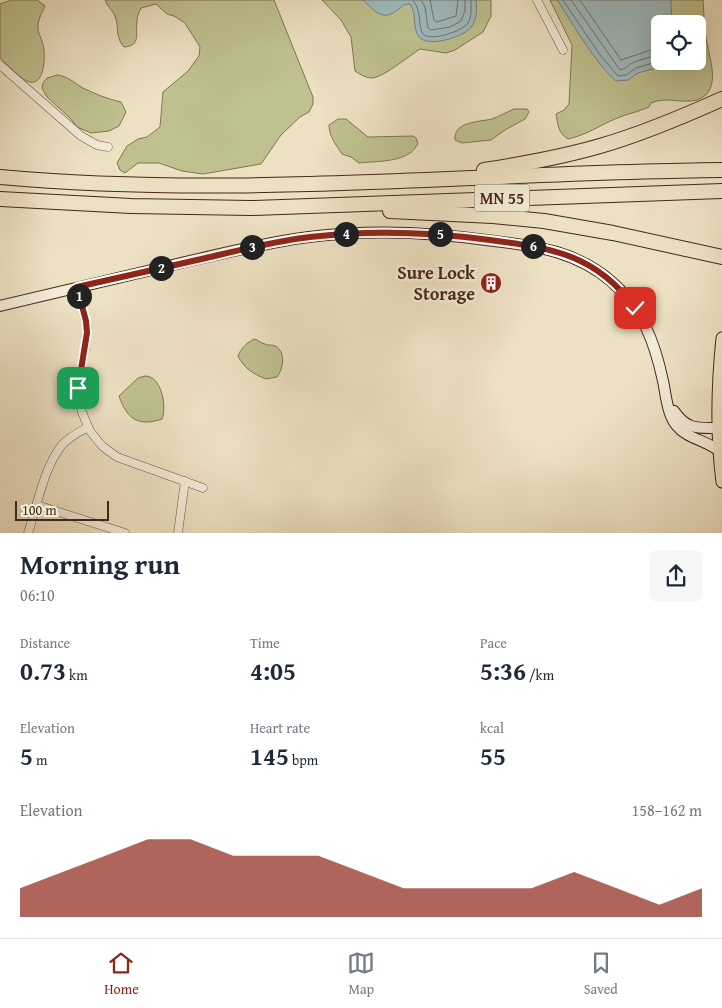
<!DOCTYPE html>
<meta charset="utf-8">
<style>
:root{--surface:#fff;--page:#f6f6f7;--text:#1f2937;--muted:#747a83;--line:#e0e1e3;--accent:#8f2418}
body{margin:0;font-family:"Gentium Book Plus",serif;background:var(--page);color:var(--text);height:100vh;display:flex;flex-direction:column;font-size:19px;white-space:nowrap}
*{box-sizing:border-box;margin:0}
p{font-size:16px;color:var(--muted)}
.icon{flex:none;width:28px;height:28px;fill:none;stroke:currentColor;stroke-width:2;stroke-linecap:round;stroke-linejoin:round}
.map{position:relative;height:533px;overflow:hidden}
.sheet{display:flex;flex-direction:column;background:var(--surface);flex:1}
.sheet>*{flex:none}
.fabs{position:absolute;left:651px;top:15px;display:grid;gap:10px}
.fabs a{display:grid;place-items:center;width:55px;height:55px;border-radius:8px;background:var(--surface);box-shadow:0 5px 20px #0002;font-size:25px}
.scale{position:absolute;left:15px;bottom:12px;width:94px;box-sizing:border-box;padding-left:5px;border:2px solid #47271a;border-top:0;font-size:14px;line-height:18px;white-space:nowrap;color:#47271a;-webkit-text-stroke:4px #f3ecd8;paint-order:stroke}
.pin{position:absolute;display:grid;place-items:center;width:42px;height:42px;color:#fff;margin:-21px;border-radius:10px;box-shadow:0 2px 8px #0006}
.km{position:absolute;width:25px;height:25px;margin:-12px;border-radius:50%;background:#222;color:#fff;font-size:14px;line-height:25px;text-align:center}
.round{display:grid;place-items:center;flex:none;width:52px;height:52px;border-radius:8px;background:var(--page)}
.head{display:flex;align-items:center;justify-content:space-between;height:85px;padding:0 20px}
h1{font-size:28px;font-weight:800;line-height:38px}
.figures{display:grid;grid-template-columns:repeat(3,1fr);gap:8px;height:85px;padding:5px 20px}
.figures div{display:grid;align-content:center}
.figures b{font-size:25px;font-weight:800}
.figures small{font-size:14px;font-weight:400}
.figures p{font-size:14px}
.chart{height:140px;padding:10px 20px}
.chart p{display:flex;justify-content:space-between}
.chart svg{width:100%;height:90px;margin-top:5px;fill:var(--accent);opacity:.7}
.tab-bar{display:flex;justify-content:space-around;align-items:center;height:70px;border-top:1px solid var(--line);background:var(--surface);font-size:14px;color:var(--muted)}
.tab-bar a{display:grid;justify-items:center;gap:2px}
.tab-bar .on{color:var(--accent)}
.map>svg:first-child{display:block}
.green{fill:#bfc18f;stroke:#837454;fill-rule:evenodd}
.water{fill:#9ebbbf;stroke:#7b807d}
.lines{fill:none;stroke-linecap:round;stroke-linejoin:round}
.shore{stroke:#72716c;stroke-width:1}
.street-casing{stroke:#705644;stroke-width:9}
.secondary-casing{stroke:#47271a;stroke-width:12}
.primary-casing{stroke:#47271a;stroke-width:13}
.highway-casing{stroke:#47271a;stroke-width:16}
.street{stroke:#f3ecd8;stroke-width:8}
.secondary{stroke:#f3ecd8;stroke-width:10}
.primary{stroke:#ede1c3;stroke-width:11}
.highway{stroke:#ede1c3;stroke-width:14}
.route-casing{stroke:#fff;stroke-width:10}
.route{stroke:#8f2418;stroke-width:6}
.labels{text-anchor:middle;stroke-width:5;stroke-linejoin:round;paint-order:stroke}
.shield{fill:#f3ecd8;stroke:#7b6253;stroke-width:1}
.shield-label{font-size:16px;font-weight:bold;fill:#47271a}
.poi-label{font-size:18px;font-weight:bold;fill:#47271a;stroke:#f3ecd8;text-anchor:end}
</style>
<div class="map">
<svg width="722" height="533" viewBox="0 0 722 533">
<rect width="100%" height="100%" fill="#ede1c3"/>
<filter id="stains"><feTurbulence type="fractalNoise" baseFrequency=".004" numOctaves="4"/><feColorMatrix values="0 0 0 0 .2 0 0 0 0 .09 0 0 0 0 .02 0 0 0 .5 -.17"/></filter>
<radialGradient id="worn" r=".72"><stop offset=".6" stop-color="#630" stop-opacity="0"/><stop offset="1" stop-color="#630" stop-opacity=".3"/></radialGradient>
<g class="green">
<path d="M12 0H37L45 6C42 13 37 21 38 29 39 36 44 43 44 51 45 59 44 85 30 82 22 81 6 63 0 58V4Z"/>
<path d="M105 0H274L313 97V104L309 112 300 117 281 135 261 164 203 174 182 171 159 163H138L125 173 120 170 117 163 127 146 138 139 147 137 160 127 163 92 188 71 199 56 200 47 185 23 174 16 167 14 156 4 141 8C139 12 137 16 137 21 135 32 142 46 124 47 114 36 120 25 114 14 111 9 107 6 105 0Z"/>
<path d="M322 0H491V16L483 32 455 50 446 53 420 49C409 56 385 76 373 78 366 78 361 75 355 71L351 37 341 20Z"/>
<path d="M550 0H703C704 14 704 29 707 43 710 61 722 91 697 100 681 104 666 96 651 103L649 107C638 112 626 114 615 119 599 126 586 135 568 139 558 133 558 125 556 114L564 110 569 104 572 45ZM660 24H698V61H660Z"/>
<path d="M57 75C68 76 74 83 83 88 95 94 108 99 121 102L126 112 119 126 109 131 91 133 77 127 70 118 47 97 42 88 43 83 47 78Z"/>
<path d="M514 109H527L529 112 525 119 505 130 491 140 462 143 455 140C453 121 480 122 492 119 500 116 507 112 514 109Z"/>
<path d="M338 119H346L368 137 413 136 416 138 418 143C410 163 377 161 359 163L351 157 342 154C336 145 329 136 329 125Z"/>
<path d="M254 339C259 340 260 343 265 344 269 346 273 344 277 347 286 354 283 369 277 377L266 379C253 374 244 368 238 356 241 348 247 343 254 339Z"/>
<path d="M145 376C162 376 167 407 162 419 138 427 127 419 119 396L138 378Z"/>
</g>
<g class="water">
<path d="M363 0H476C477 9 477 19 472 26 465 37 428 48 419 37 412 28 417 13 410 4 405 4 403 5 400 8 383 23 376 12 363 0Z"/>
<path d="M557 0H671L672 24H660V61H666L663 66 638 73 628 80 616 81C597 66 572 22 557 0Z"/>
</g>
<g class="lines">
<g class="shore">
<path d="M413 0C422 11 418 27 423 34 430 42 463 31 468 23 472 17 471 8 471 0"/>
<path d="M421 0 425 7 428 28 431 30 450 27 461 21 465 11V0"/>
<path d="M430 0 434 20 437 22 456 16 458 0"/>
<path d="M563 0 600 55 618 76 626 75 636 68 660 61"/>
<path d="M571 0 620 70C626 69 628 65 634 62 643 58 652 59 660 52"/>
<path d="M580 0 621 60 651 50 660 44"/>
</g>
<g class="street-casing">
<g id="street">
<path d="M537 0 563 50"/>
<path d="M0 65 81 136 97 145 108 147"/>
<path d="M77 287 87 327 85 349 78 383V395L82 412 90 431 102 446 117 457 203 488"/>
<path d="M37 505 125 533"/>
<path d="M28 533C37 506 44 467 62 445 69 437 79 432 88 427"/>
<path d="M178 533 185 481"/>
</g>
</g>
<g class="secondary-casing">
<g id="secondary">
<path d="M0 306C62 291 123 277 185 262 226 253 267 242 309 237 371 229 433 232 494 241 538 246 578 252 612 282 642 308 655 343 663 381 666 395 667 413 676 425 687 439 706 440 719 451"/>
<path d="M674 411C687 430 698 428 718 428L722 430"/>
</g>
</g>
<g class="primary-casing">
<path id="primary" d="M722 338C717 386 716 435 722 482"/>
</g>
<g class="highway-casing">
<g id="highway">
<path d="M484 170C523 164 562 157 600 146 642 134 682 117 722 99"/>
<path d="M0 177C241 199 481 172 722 170"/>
<path d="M0 199 131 206 251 208 722 191"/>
<path d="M390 211 493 216 544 221 613 233 722 257"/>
</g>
</g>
<use href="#street" class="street"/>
<use href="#secondary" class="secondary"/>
<use href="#primary" class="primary"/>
<use href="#highway" class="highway"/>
</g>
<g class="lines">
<g class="route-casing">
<path id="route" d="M78 388 87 333 86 321 77 287C120 277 163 268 206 258 240 250 275 241 310 237 370 230 430 232 490 240 551 248 596 254 635 308"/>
</g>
<use href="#route" class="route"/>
</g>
<defs>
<g id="building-disc" transform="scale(1.125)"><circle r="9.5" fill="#8f2418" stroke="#f3ecd8"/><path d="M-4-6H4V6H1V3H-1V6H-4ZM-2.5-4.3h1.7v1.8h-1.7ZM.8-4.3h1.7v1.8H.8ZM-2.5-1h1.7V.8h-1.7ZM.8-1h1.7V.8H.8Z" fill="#fff"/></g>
</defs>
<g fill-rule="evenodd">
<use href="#building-disc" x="491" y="283"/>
</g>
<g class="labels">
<rect class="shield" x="474.5" y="184.5" width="55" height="27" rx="4"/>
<g class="shield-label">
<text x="502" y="204">MN 55</text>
</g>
<g class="poi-label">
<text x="475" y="279">Sure Lock<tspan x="475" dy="21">Storage</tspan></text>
</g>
</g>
<rect width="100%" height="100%" filter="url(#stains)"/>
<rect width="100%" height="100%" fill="url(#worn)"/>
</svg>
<div class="fabs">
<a><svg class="icon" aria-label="locate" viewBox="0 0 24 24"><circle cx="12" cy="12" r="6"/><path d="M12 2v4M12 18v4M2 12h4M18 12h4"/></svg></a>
</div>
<div class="scale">100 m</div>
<div class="pin" style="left:78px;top:388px;background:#1e9e55"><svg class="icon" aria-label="arrive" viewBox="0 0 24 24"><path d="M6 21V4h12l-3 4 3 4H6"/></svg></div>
<div class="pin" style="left:635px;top:308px;background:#d93025"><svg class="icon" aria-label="check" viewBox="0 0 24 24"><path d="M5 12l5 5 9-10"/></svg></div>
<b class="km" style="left:79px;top:296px">1</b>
<b class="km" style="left:161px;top:268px">2</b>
<b class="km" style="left:252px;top:247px">3</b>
<b class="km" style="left:346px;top:234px">4</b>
<b class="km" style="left:440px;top:234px">5</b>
<b class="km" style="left:533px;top:246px">6</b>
</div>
<section class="sheet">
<div class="head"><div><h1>Morning run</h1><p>06:10</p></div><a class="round"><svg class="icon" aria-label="share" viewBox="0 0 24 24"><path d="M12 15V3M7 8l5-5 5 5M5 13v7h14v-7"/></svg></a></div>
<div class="figures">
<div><p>Distance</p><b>0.73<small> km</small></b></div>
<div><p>Time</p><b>4:05</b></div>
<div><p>Pace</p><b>5:36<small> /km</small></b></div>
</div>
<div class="figures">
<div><p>Elevation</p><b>5<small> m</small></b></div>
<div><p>Heart rate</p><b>145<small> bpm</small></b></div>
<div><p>kcal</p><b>55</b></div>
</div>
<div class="chart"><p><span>Elevation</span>158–162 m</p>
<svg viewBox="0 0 160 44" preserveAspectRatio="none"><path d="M0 44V30L10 22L20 14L30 6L40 6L50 14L60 14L70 14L80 22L90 30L100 30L110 30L120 30L130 22L140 30L150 38L160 30V44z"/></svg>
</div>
</section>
<nav class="tab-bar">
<a class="on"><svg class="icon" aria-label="home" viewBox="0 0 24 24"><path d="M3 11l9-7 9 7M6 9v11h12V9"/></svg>Home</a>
<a><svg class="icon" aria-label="map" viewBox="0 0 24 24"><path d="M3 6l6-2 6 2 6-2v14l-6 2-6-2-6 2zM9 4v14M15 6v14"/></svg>Map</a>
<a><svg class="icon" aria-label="saved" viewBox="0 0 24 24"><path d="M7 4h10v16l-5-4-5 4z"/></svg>Saved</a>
</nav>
